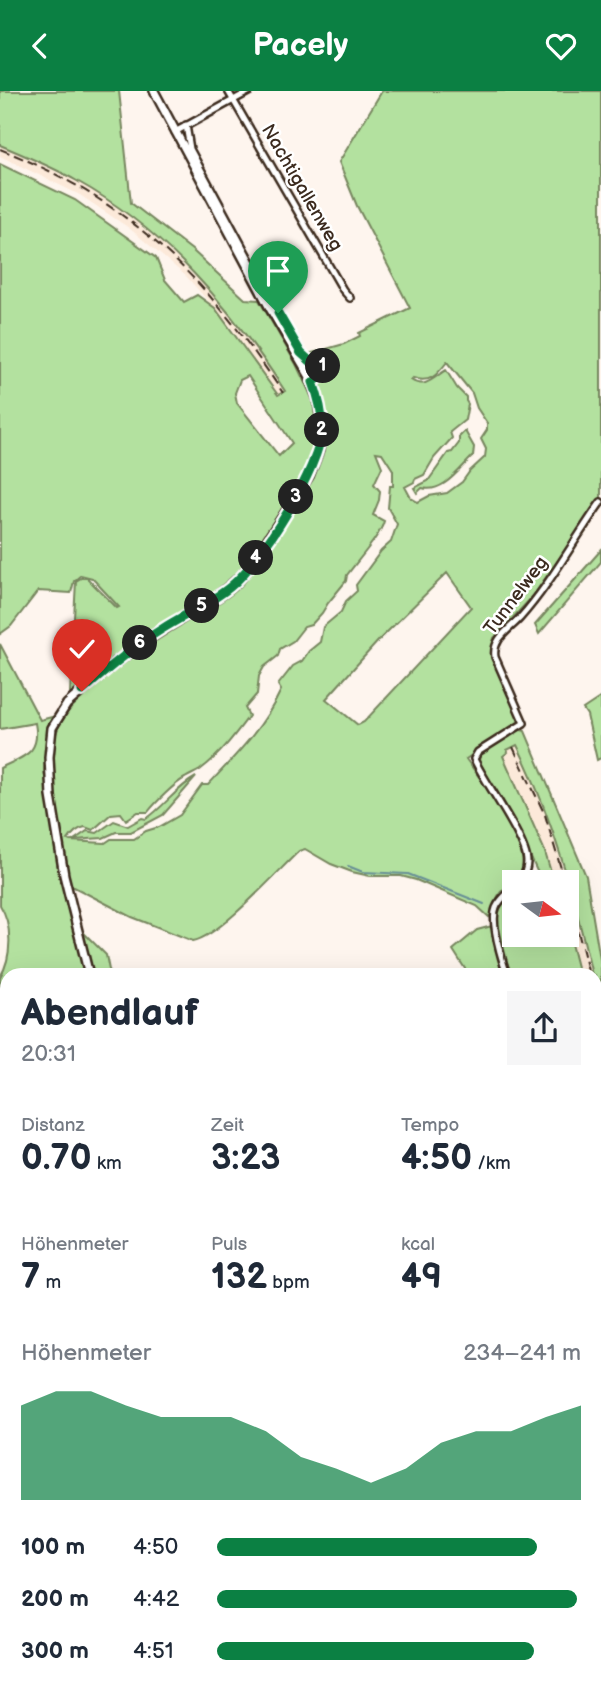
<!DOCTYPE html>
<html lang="de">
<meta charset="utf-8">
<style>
:root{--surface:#fff;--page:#f6f6f7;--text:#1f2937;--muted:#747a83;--accent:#0b8043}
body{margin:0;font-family:"Balsamiq Sans",sans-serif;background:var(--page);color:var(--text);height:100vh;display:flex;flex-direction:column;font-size:26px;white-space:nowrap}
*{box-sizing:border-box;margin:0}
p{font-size:23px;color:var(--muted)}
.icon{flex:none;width:38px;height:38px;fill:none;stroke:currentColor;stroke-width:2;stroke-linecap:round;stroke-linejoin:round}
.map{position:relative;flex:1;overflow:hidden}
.sheet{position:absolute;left:0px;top:877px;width:602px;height:726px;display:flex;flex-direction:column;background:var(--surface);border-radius:21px 21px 0 0;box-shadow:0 7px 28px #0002}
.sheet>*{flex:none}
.needle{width:46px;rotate:105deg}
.buttons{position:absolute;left:502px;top:779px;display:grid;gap:14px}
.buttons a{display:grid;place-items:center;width:77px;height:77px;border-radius:0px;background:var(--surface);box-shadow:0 7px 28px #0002;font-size:35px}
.pin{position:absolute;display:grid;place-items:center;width:60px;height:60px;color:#fff;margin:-72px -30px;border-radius:50% 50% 50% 0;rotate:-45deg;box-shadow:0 0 7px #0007}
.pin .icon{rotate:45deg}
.km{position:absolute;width:35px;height:35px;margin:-18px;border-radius:50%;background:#222;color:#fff;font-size:19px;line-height:35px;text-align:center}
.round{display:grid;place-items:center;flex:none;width:74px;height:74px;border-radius:0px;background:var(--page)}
.head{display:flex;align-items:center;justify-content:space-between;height:119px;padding:0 21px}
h1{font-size:38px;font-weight:700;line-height:52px}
.figures{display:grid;grid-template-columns:repeat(3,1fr);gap:10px;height:119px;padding:7px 21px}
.figures div{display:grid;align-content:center}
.figures b{font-size:35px;font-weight:700}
.figures small{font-size:19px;font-weight:400}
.figures p{font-size:19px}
.chart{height:196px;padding:14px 21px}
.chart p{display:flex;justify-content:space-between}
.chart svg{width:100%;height:126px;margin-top:7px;fill:var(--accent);opacity:.7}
ul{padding:0 21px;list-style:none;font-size:23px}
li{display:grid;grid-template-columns:112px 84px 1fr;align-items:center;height:52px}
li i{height:18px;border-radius:9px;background:var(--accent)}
header{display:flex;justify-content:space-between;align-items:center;height:91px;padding:0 21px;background:var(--accent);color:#fff;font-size:32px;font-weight:700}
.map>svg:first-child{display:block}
.built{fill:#fce9d9}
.green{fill:#b3e19f;stroke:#77865e;stroke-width:2;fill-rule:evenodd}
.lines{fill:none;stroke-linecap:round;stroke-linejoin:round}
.stream{stroke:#678f95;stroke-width:2}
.street-casing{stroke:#3b2a1e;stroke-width:10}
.secondary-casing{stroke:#3b2a1e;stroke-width:12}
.street{stroke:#fff;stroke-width:5}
.secondary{stroke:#fff;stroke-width:7}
.rail{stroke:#3b2a1e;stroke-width:2;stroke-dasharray:10 5;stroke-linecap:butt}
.route-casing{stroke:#fff;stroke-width:14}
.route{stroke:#0b8043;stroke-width:9}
.labels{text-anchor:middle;stroke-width:5;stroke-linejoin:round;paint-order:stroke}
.street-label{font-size:19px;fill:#3b2a1e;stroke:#fff}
</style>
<header><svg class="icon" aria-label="back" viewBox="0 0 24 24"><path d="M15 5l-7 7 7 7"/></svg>Pacely<svg class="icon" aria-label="heart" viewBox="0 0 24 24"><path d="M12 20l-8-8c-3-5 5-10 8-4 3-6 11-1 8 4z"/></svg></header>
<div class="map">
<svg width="601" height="1602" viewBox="0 0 601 1602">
<rect width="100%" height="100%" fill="#fef5ee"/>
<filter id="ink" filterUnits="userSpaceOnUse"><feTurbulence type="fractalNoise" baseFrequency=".0143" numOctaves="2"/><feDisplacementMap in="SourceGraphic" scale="14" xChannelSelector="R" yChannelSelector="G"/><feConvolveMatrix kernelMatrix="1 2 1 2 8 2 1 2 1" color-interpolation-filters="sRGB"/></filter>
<g filter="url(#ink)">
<g class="built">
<path d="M0 54 78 90 122 119 160 150 222 212 260 262 285 300 278 305 230 235 186 185 129 137 80 104 0 65Z"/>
<path d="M516 654 535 693 554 744 592 884H579L567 837V791H554L544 758 502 664Z"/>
</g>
<g class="green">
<path d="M0 0H119L131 112 192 159 245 208 259 209 296 273 315 313 318 336 314 359 308 377 301 391 240 479 211 504 134 552 72 604 70 602 76 490 81 487H87L117 517 119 516 92 487 81 484 74 490 71 502 38 500 11 535 0 543V73L75 109 156 167 165 189 184 211 197 204 215 217 278 304 285 300C231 217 165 139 77 90 53 76 26 65 0 54ZM248 285 292 352 279 365 237 312 235 302 240 289Z"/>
<path d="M382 0H601V407L533 505 494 547 491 560 492 567 520 631 466 668C482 690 528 751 522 778 519 789 507 794 500 802 494 810 495 820 489 826L477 815 416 789 401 785H370L352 781 331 773 305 758 299 760C278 780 219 846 193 850L132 826 70 794C63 752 42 676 58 637 64 622 77 611 89 601 119 573 153 551 188 530 203 521 219 513 233 502 249 490 257 471 268 456 310 398 355 332 301 265L344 253 360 245 359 242 410 217 357 115 339 71ZM447 271 472 302 477 317 487 332V339L481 348 486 358 485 366 470 380 462 391 447 402 429 405 418 411 411 407 405 396 414 391 415 388 424 384 434 367 452 347 450 341 465 329 468 313 466 310V306L457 297 446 279C434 286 425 299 411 289L413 287C430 293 437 284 447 271ZM376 361 382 362 393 379V395H390L388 417 397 433 391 451 381 460 356 494 357 500 346 510 341 521 323 536 320 551 309 560 302 570 293 575 278 594 281 599C264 636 237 663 208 694H202L180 724 159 736 146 740 134 748H111L105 752 70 750 68 749C73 742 77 738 85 736L93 739 111 723 121 722 126 729 138 721H148C155 712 175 692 185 687 190 684 195 682 200 679 220 664 234 645 249 625L245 617 257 603 259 585 264 576 278 565 280 558 293 550 304 536 311 534 322 522 328 512 346 490 347 484C357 470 381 444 384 430L373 424 379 409 380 400 374 393 382 376ZM447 482 471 516 364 631 358 634 326 608 380 548Z"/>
<path d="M465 340 474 356 473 365C460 377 443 403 422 397L417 402 414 397 428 390 448 362 452 361 459 352V346Z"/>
<path d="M601 459V471L539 543 535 534Z"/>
<path d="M0 553 40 629 52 626 48 637 44 680 62 793 74 832 106 864 110 884H7V1166L3 1170 0 1167V886C12 867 13 834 0 814V677C24 665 41 663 35 632L0 638Z"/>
<path d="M601 606V667L597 669 587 624 583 618Z"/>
<path d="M517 638 525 640 586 785 601 874V921L595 896V884H592C574 805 553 727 517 654L507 659 508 661 503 665 544 758 554 791H542L519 741 479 670 480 664Z"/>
<path d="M196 686 163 724 131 741H116L103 747 74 749 87 740 97 742 114 730 128 735 142 727 146 728C164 716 177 696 196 686Z"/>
<path d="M514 800V844H567V837L579 884H510L497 828 502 810Z"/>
<path d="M492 835 502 884H469L453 859 477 839Z"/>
<path d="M595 951 601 974V1151L595 1146Z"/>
<path d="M600 1367 601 1579 595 1583V1373Z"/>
</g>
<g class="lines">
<g class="stream">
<path d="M348 775 363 781 408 783 484 813"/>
<path d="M0 1364 7 1368"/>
<path d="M139 1596 149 1602"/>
<path d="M207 1596 210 1602"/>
</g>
<g class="street-casing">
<g id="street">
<path d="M228 0 343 199 350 207"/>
<path d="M186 34 190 58 287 238 305 267 324 276 325 282 312 291"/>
<path d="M175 41 250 0"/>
<path d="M520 791C524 785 527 779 527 771 527 749 485 692 474 668L478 661 524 632 495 566C492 548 509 539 520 527 550 494 575 447 601 411"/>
<path d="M507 884C502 869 490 832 496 817 499 809 508 802 514 796"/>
<path d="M595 1151 601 1155"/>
<path d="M595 1169 601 1196"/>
<path d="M595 1323 601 1321"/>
<path d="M0 1359 7 1363"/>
</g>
</g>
<g class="secondary-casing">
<g id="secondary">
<path d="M89 884 64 784 51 705 49 666 52 637 67 613 105 580 139 553 218 505 241 486 261 459 309 385 319 359 322 338 318 309 309 284 271 219 154 0"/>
<path d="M497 1596 501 1602"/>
</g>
</g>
<use href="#street" class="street"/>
<use href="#secondary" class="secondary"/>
<g class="rail">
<path d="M0 58C131 110 205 186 283 302"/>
<path d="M513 656 545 724 565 791"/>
<path d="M567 797 589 884"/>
<path d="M595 921 601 946"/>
</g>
</g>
</g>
<g class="lines" filter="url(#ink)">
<g class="route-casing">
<path id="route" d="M82 600C108 578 133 556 162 538 184 524 209 513 230 496 260 472 321 376 322 337 323 322 318 305 313 291L323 285 325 279 324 276 310 270 301 262 278 222"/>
</g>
<use href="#route" class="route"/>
</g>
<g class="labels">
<g class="street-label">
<text transform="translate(303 96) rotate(60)" y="7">Nachtigallenweg</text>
<text transform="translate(515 504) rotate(-53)" y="7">Tunnelweg</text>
</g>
</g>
</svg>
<div class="buttons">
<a><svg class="needle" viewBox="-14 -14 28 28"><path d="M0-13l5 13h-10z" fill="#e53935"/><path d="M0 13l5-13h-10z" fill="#747a83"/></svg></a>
</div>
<div class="pin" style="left:278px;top:222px;background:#1e9e55"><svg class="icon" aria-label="arrive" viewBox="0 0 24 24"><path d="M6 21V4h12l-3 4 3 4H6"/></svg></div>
<div class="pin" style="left:82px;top:600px;background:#d93025"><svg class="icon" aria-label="check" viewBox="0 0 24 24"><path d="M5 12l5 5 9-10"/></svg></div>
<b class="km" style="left:323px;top:275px">1</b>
<b class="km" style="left:322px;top:339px">2</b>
<b class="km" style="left:296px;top:406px">3</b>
<b class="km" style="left:256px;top:467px">4</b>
<b class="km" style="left:202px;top:515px">5</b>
<b class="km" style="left:140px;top:552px">6</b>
<section class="sheet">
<div class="head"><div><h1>Abendlauf</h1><p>20:31</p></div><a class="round"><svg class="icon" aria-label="share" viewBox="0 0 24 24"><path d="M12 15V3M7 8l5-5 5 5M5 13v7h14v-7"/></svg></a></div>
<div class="figures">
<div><p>Distanz</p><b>0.70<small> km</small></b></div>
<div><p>Zeit</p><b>3:23</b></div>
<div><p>Tempo</p><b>4:50<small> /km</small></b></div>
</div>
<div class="figures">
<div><p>Höhenmeter</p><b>7<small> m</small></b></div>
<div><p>Puls</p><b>132<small> bpm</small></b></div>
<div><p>kcal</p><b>49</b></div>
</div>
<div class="chart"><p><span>Höhenmeter</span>234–241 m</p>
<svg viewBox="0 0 160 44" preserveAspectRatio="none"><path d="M0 44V11L10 6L20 6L30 11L40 15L50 15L60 15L70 20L80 29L90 33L100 38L110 33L120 24L130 20L140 20L150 15L160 11V44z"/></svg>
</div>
<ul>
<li><b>100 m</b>4:50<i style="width:88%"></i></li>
<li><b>200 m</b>4:42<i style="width:99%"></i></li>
<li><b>300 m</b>4:51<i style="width:87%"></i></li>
</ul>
</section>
</div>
